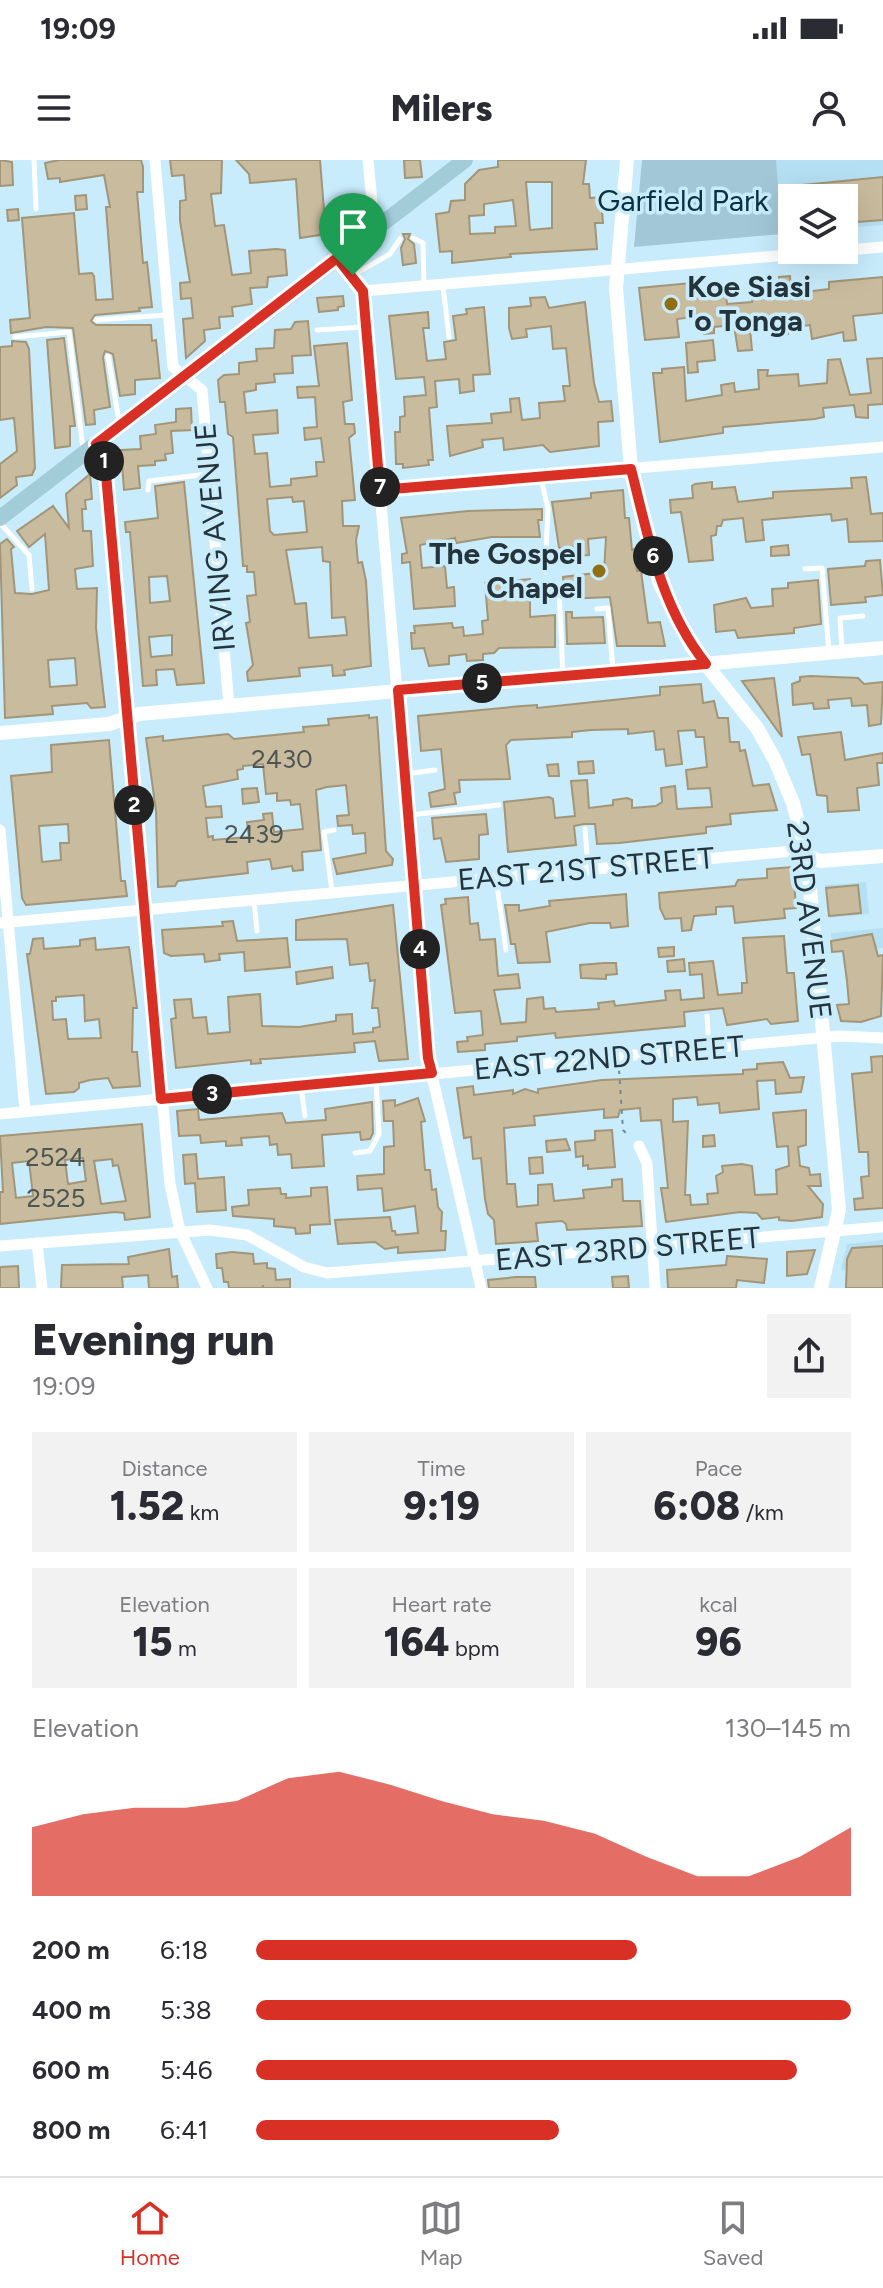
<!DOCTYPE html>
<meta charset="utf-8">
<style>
:root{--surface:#fff;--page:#f2f2f3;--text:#2b2b33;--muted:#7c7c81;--line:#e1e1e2;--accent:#d93025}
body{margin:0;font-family:Figtree,sans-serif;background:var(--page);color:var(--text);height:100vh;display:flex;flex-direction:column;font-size:30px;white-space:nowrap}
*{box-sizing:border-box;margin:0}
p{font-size:26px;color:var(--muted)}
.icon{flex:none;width:44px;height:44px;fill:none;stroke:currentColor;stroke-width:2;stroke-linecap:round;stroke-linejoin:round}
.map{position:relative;height:1128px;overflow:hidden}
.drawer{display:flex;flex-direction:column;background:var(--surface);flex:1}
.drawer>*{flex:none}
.buttons{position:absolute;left:778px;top:24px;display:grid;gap:16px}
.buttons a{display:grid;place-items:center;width:80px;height:80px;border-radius:0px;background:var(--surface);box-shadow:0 8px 32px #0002;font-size:40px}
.pin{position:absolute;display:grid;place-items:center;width:68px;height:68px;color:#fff;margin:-82px -34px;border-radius:50% 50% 50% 0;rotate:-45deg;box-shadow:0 0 8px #0007}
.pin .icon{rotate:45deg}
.km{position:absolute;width:40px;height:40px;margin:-20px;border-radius:50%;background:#222;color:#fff;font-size:22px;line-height:40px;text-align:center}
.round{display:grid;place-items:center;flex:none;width:84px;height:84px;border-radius:0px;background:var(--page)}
.overview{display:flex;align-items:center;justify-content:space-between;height:136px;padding:0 32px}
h1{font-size:44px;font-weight:800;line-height:60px}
.figures{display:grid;grid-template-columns:repeat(3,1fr);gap:12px;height:136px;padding:8px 32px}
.figures div{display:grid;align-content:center;border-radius:0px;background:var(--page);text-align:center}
.figures b{font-size:40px;font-weight:800}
.figures small{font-size:22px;font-weight:400}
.figures p{font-size:22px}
.chart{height:224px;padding:16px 32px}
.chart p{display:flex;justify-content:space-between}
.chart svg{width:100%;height:144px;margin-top:8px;fill:var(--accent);opacity:.7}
ul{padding:0 32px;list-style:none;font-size:26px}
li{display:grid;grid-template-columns:128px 96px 1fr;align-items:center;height:60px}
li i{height:20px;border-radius:10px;background:var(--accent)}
.status{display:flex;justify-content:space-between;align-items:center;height:56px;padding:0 40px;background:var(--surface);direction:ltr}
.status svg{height:22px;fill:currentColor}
header{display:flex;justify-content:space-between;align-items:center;height:104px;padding:0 32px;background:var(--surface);font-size:36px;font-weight:800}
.menu{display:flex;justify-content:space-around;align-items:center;height:112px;border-top:2px solid var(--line);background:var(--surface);font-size:22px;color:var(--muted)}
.menu a{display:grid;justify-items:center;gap:4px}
.menu .on{color:var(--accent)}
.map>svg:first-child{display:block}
.built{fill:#b5e0f3}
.green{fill:#a2c8d8}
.building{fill:#c9bb9e;stroke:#a29578;stroke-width:2;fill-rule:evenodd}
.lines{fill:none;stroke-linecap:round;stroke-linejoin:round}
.path{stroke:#728b96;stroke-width:2;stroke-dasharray:4 6;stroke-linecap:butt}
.service{stroke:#fff;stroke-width:5}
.minor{stroke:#fff;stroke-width:11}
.tertiary{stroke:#fff;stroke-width:14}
.secondary{stroke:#a3ccd9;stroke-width:16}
.route-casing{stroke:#fff;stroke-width:16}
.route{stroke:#d93025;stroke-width:10}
.poi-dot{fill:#906e14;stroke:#c8ecfc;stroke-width:3}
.labels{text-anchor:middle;stroke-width:7;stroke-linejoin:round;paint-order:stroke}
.number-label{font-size:26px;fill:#4e5653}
.park-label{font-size:30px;fill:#09313f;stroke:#c8ecfc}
.poi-label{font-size:30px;font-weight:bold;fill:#25343a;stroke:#c8ecfc;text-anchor:start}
.street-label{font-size:30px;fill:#25343a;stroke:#c8ecfc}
</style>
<div class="status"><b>19:09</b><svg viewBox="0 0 49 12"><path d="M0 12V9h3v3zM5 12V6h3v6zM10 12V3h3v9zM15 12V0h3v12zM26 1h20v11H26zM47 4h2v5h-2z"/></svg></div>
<header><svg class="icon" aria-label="menu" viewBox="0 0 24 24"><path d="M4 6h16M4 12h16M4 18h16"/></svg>Milers<svg class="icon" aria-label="person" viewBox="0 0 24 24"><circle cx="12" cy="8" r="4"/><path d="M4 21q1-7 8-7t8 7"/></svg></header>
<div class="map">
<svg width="883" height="1128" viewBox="0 0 883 1128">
<rect width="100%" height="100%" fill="#c8ecfc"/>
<g class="built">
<path d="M776 0H883V65L844 68V38H792V73L782 74Z"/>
<path d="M866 722 869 754 829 758 825 725Z"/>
<path d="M883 768V788L832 793 831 773Z"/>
<path d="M883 1080V1106L841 1110 847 1084Z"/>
</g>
<path class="green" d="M642 0H776L782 74 634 87Z"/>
<g class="building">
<path d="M0 0 12 2 13 25 0 26Z"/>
<path d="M59 0H141L143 7V32H137L143 103 147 102 152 147 139 148 140 151 95 155 91 161 96 165H151L152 181 156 180 160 218 135 220V234L120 236 113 194 105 191 103 197 110 247 94 250 95 264 86 265 73 168 46 167 11 173 10 160 30 158 22 58 74 53 79 114 92 113 94 116 96 140 113 139 106 47H110L104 15 60 22V18L48 19 45 3Z"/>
<path d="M170 0H222L221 33 211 34 215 66 224 65 232 115 251 113 249 91 276 89 285 90 287 115 268 117 267 127 250 128 252 144 232 147 233 156 219 157 220 168 204 170 205 181 186 198 183 159 193 158 191 138 181 139 180 123 190 122 180 61V41L186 40 184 15 172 16Z"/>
<path d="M236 0H320L324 50 347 48V40L359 39 361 62 352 70 300 78 296 19 250 23 249 14Z"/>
<path d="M404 0H420L422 17 405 18Z"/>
<path d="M498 0H586L583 24H589L590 38 601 37 603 63H595L597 89 510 94 511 97 452 103V91L440 92 436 54 449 52 451 41 465 40V24L479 10 498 7ZM526 22H552V68L530 70ZM513 40 516 66 495 67V73L470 74 469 56 484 55V44Z"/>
<path d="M883 17V60L844 63V38H804L803 25Z"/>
<path d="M86 35 87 49 76 50 75 36Z"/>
<path d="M18 49 19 60 8 61 7 50Z"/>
<path d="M403 74H410L408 79 414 84 416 103 403 105 401 88 405 79Z"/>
<path d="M790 116 791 130 804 132 829 129V122L883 117V153L853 156 856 180 844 181 843 172 812 179 810 165 787 168 788 174 773 176 772 166 750 169 752 190 738 191 734 165 714 167V173L704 174 702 156 677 159 679 177 645 180 639 128 691 123 692 133 717 130 719 136 726 135 727 144 752 142 753 134 780 132 779 117Z"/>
<path d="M343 136 344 146 338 147V150L319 152 317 138Z"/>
<path d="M545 137 549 148 585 142 594 223 599 242 611 241 613 261 598 262 599 286 550 292 543 285 504 290 503 278 482 280 483 287 450 296 447 266 492 263 491 254 511 252 510 239 519 238 522 260 540 258 539 243 565 241 563 226H570L566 188 553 189 551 166 526 169 527 177 512 179 509 168V148L531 146 530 138Z"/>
<path d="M484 147 490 214 473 215 474 231 460 233 459 219 435 221 437 247 429 248 433 300H428L429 305 403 308V304H396L395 272H400V257L405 256 404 237 426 235 424 217 396 219 389 156 428 152 429 168H423L427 201 446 199 444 182 456 180 453 156 467 154 466 149Z"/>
<path d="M308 161 311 195 292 196 293 213 274 214 275 222 256 224V230L244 232 246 253 277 250 278 273 253 275 255 294 267 293 270 327 291 325V319L317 316 316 302H324L321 278 305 280 304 268 317 267 315 237 298 238 297 227 319 226 314 186 347 183 352 240 343 242 345 264H354L355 273 349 278 355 340 342 341 343 366H359L356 380 358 403 362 402 366 421 371 506 344 510 345 515 333 516 332 505 299 508 300 516 248 521 247 512 253 505 246 463 250 462 247 436 256 435 254 412H247V406H243L233 277 228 274 225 242H220L218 220 224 215 239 214V203L257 201 256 189 274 188 275 170 291 169 295 162ZM292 337 293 342 304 341 307 372 274 375 270 371 267 339ZM322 387 323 401 330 402 332 458 345 457 347 475 309 478 306 443 295 444 286 390Z"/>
<path d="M64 178 75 266H70V286L55 288 47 180Z"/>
<path d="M713 180 715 200 697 202 698 212 688 213 686 183Z"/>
<path d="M12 181 26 182 29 189 35 308 32 315 16 317 17 325 0 338V304L17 291 14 258 0 260V187L12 186Z"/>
<path d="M883 198V244L868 245V258L856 257 854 245 823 248 824 257 815 259 723 267V273L660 282 653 213H662V209L684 207 686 241 722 235 721 225 734 223 735 232 759 229 758 210H768L767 216 798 214 799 226 827 223 828 200 840 199 850 235 871 233 867 199Z"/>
<path d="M191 248 192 270 171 271 173 293 165 294 166 300 155 301V305L138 306 140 328 124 330 121 290 141 289 140 276 156 274 155 265 176 262V249Z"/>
<path d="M90 314 92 339 85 340 86 349H82L83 371H91L93 406 75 409 77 429 97 428 96 468 105 547 91 548 87 543 52 546 53 554 5 558 0 384 7 379 14 387 11 389 15 433 32 434 49 430 45 374 29 387 17 371 53 346 69 368 66 334ZM75 498 77 525 50 527 48 500Z"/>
<path d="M866 317 871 354 883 353V381L849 382 847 359 832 361 831 354 762 360 764 380 746 382 743 358 723 360 721 366H717L716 375 711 376 713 400 689 402 681 352 671 353 670 340 693 338 692 326 695 324 712 322V329L735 327 738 342 773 338V332L852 328 851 318Z"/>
<path d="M184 322 204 523 177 525 174 509 156 510 157 525 143 526 130 372H126L125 362 158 358 155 326ZM167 416 170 441 150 443 149 417ZM172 475V495L151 497 149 477Z"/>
<path d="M623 330 625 358H629L632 390 635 389 637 411H641L648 463 660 462 665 486H617L610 437 565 439 563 417 604 412 606 377 588 379 589 395 575 396V387L559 388 552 342 591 338V333Z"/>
<path d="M542 349V360H538L540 377H492L456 383 455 378 420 385 422 408 445 406 447 428 454 427 455 446 414 449 410 402 402 403V394L407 393 401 358 468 351Z"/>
<path d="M788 385 789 395 771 396V387Z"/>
<path d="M880 400 883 435 865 437 866 442 831 445 828 409 865 406 866 401Z"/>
<path d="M530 419V457L555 455V487L499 488 494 493 483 494V500L467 501 466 494 449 496V504L429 506 424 488 412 489 411 473H415L414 466 452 463 453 468 463 467 464 476 483 474 482 461 488 460 485 423Z"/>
<path d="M818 420 821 464 794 468V473L738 478 735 470 716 472 714 445 746 438 751 448 773 446 772 429 788 428V423Z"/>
<path d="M566 452H572V458L603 457 605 483 567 484Z"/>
<path d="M810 516 858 518 864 524 883 522 881 564 869 566 867 545 852 546 851 538 828 540 829 548 814 549 813 543 793 545 792 524 800 521V517Z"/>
<path d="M774 518 782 577 742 521Z"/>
<path d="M701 524 703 543 714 541 718 558H728L730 582H739L740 591 745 590 753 626 769 624 777 650 730 654 731 664 706 667V673L619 683 597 684 595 664H584L574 666 576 685 508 692 504 642 549 637 553 639 555 658 575 656 571 621 587 620 589 648 613 645V640L627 638 632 640V648L656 646 662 642 661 628 675 626 677 649 712 647 710 628 688 629 686 610 707 607 704 577H696L695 570 678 571 682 604 666 606 664 589 656 590 654 571 628 574V569L591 570 572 572V577L511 580 506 585 510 619 459 620 460 632 454 633 456 644 431 647 429 633 445 629 441 589 421 591 418 556 522 546 537 545V548L660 535V527Z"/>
<path d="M369 555V558L377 557 386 691 393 699 392 705 337 714 333 699 366 693 365 673 353 674 352 665 338 666 337 656 349 655 346 625 327 627 316 630 321 690 302 692 303 710 293 711 292 706 272 709 270 699 247 702 248 713 178 721 175 726 158 727 156 651 146 578 163 576V581L228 574 234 579 304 572 303 567 329 565 328 559ZM263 604 266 634 277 633V641L290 640 291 645 300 644 303 669 274 672 272 653 263 654 264 660 247 662 249 677 213 680V676L208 677 206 658 222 657 221 646 206 647 203 626 238 619 237 610 243 609V606Z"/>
<path d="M841 572 845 600 883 593V603H877L879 625 857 628 859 650 828 652 827 636 817 635 810 594 802 595 798 577Z"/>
<path d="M109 580 121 721H125L127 736 26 745 22 738 11 616 52 612 51 585ZM68 664 69 683H60L61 700 42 702 39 666Z"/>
<path d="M593 601 594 613 579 614 578 602Z"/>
<path d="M558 604 559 616H549L547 605Z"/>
<path d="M257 628 259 642 243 644 242 629Z"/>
<path d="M486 654 488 674 479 675V699L446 702 441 678 434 679 432 658Z"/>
<path d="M793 707 796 748 784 749 785 758 735 763 733 746 716 747V754L694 756 691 770 682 771 681 758 665 759 660 748 659 733 735 726 738 720 767 718V709Z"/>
<path d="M858 725 861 753 829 756 826 728Z"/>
<path d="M626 734 628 766 611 768 610 763H590L546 772 550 802 518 803 515 784H511L505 745H519V751L550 746 549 741Z"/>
<path d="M468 737 470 764 478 763 480 780 495 779 498 816 518 814 520 828 494 830 501 864 526 862 527 839 543 837 544 849 555 848 556 852 599 849 598 843 614 841 615 846 666 840 665 831 680 830 681 840 704 838 702 814 690 815 689 803 713 801 718 835 742 833V823H747L743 778 784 776 787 813H794L798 861 771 864 767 859 727 865 723 848 684 852 685 866 556 878 555 873 517 877V881L485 884V890L458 892 457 882 468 881 467 877 483 875 481 851 455 853 441 745 446 744 445 739Z"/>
<path d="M393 745 408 899 379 901 375 881 354 883 355 892 266 899H260L261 903 251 904V900L176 908 171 859 176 858 174 840 191 839 193 858 206 857 208 874 230 872 228 837 260 834 262 866 299 867 336 861V855L352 854 353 874 373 872V868L380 867 378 848H372L375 820 370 821 368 803 350 805 347 779 296 780V760Z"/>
<path d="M233 761 237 781 287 778 290 807 245 811 244 792 219 794 220 800 205 802 204 794 171 796 164 793 162 770 223 766 222 762Z"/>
<path d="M872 774 878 796 883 795 881 856 861 862 841 861 837 845 849 844 847 821 843 791 832 792 831 781Z"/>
<path d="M43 778 44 789 80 786V780L95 778 96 790 129 787 137 848H133L132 892H137L140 926 113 928 108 918 90 920 79 923V928L74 932 46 934 27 794H30L33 779ZM84 835 85 861 99 859 101 878 68 879 66 859 53 860 52 841H56V837Z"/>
<path d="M674 787V796L659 797 658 788Z"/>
<path d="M684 799 685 811 668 812 667 801Z"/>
<path d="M604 803H616L617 814 606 815V819L581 818 580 805Z"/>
<path d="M332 807 333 818 297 824 296 812Z"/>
<path d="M883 896V1048L855 1050 854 1039 863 1038 861 1017 869 1016 868 992H859L852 914 872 912 871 897Z"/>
<path d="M783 902 790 918 804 917 801 932 776 934 775 920 757 921 759 949 720 953 719 943 698 945 697 937 673 939V962L688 961 685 1035H690L691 1045 708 1044 707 1034 718 1033 716 1016 723 1012 722 1006 742 1004 752 1006 755 1035 777 1034 776 1010 789 1006 788 986 777 987 773 953 806 950V985L798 987 800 1006 809 1008 810 1015 820 1014 821 1026H808L823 1044 822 1057 792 1061 779 1060V1057L762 1059 757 1053 740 1052 666 1062 661 1028H668L661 960 641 961 640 948 620 950 618 957 604 958V949L534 956 535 965 504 968 507 1024H515L517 1047 538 1045V1025L552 1024 554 1041 584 1038 583 1030 612 1027V1020L622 1019 623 1041H640L642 1066 567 1070 566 1064 562 1061 536 1063 538 1081 496 1084 494 1060 488 1054 485 1039 481 998 473 999 471 977 464 978 457 928 473 926 474 935 513 930V934L525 929 538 933V929L602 920 743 914V910L757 909V904Z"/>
<path d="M418 938 425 961 421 962 425 1010H430L432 1030 436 1029 438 1047 442 1052 441 1071H446L445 1090 398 1093V1087L385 1089 375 1082 338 1084 335 1060 390 1057 392 1071H395L396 1075 418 1073 415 1046 384 1051 382 1028 358 1030 357 1016 384 1014V987L394 986 393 961H384L383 941 395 940V946Z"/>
<path d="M372 942 373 973 370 979 361 980 360 972 322 975 324 1006 292 1008 291 994 278 995 277 984 270 985 269 976 241 978 242 985 226 986V981L201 983 200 975 179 976 177 951 198 949 199 960 282 953 286 963 326 960 325 949Z"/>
<path d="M142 964 150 1057 125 1060 124 1053 115 1052 0 1064V1032H3L0 976ZM83 998 86 1021 68 1024 65 1000ZM112 999 113 1006 118 1005 126 1041 101 1044 94 1001ZM29 1001 33 1036 16 1038 12 1003Z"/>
<path d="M612 970 615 1007 588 1009V1005L583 1006V996L576 997 575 982 595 980V971Z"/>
<path d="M714 975 715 986 703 987V976Z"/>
<path d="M566 979 570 990 547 992 546 981Z"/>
<path d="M196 994 198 1019 224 1017 226 1050 197 1052 195 1023 185 1024 183 995Z"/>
<path d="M542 997 543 1013 530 1014 529 998Z"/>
<path d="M327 1027 330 1064 310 1065V1073L296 1074 295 1068 274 1066V1059L233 1056 232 1047 249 1045 248 1030 280 1028 281 1034H286V1038L311 1036V1028Z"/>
<path d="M883 1086V1128H846L847 1099 852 1088Z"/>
<path d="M169 1089 172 1117 177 1116 178 1128H149L148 1115 122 1117 123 1128H61L62 1105 129 1104 128 1097Z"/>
<path d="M815 1090 807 1114 787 1116V1092Z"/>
<path d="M232 1092 253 1094 254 1104 267 1103V1108L275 1109 276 1120 290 1119V1128H263V1125L262 1128H229L228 1122H224L222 1108H217L216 1094Z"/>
<path d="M727 1096 767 1099 764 1123 737 1120 736 1128H668L667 1110 726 1105Z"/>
<path d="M18 1106 19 1128H0V1107Z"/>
<path d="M628 1116 629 1128H613L612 1117Z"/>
<path d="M516 1117H535L536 1128H489L488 1120Z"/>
</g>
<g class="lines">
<path class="path" d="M619 910 623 970 630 977"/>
<g class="service">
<path d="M34 0 36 49"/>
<path d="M413 78 423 83 424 126"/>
<path d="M353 115 390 94 400 79"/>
<path d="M443 126 449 177"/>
<path d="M96 160 167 155"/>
<path d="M317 170 365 167"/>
<path d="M15 177 69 172 83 289"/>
<path d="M108 196 119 261"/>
<path d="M541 318 548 349 545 412"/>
<path d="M148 330 149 321 209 314"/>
<path d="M0 363 29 395 32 429"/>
<path d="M805 409 822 408 829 492"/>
<path d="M545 431 559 430 563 515"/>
<path d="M597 449 608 448 613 511"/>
<path d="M842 491 840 458 863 456"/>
<path d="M406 614 435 610"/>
<path d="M410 655 499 645"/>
<path d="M585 669 588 708"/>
<path d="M496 718 506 790"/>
<path d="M332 731 324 672 334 670"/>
<path d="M254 741 257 771"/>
<path d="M707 856 709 888"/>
<path d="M301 927 305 956"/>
<path d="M355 993 370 991 379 974 376 920"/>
</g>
<g class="minor">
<path d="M155 0 173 207 202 230 229 546"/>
<path d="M368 0 373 53 379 66"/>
<path d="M337 98 363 131 428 898 481 1128"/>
<path d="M363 131 883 87"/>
<path d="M96 284 105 303 170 1024 180 1071 207 1128"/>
<path d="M380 330 883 287"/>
<path d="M0 670 25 951"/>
<path d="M0 763 793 691 807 696"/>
<path d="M0 954 840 876 883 878"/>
<path d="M639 986 647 1003 655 1128"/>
<path d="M37 1083 42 1128"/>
<path d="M0 1086 210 1070 247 1075 304 1107 327 1113 883 1067"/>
</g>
<g class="tertiary">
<path d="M627 0 616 128 631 309 659 422 691 486 757 568 775 600 793 643 807 696 839 1050 821 1128"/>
<path d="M0 573 109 564 139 554 229 546 883 488"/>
<path d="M807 696 820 701 883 696"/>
</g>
<path class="secondary" d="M0 358 465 0"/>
</g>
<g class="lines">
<g class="route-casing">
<path id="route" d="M337 98 363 131 380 330 631 309C649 379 660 446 706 504L398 530 428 898 432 913 161 939 105 303 96 284Z"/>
</g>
<use href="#route" class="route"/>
</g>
<g class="poi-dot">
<circle cx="671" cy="144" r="8"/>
<circle cx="599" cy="411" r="8"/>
</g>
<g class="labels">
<g class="number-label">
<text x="282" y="608">2430</text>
<text x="254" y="683">2439</text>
<text x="55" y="1006">2524</text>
<text x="56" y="1047">2525</text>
</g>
<g class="park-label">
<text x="683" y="51">Garfield Park</text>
</g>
<g class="poi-label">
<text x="687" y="137">Koe Siasi<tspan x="687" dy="34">'o Tonga</tspan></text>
<text x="583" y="404" text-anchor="end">The Gospel<tspan x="583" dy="34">Chapel</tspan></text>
</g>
<g class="street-label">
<text transform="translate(215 377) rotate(-95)" y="10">IRVING AVENUE</text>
<text transform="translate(586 709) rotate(-5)" y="10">EAST 21ST STREET</text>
<text transform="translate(809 760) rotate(83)" y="10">23RD AVENUE</text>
<text transform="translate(609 898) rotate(-5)" y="10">EAST 22ND STREET</text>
<text transform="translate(628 1089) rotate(-5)" y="10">EAST 23RD STREET</text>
</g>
</g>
</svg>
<div class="buttons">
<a><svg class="icon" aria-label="layers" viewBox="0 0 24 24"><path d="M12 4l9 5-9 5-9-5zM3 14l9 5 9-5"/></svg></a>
</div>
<div class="pin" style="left:353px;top:115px;background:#1e9e55"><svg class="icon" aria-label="arrive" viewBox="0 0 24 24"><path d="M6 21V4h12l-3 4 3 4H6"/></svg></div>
<b class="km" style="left:104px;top:301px">1</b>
<b class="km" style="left:134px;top:645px">2</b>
<b class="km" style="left:212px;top:934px">3</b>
<b class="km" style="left:420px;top:789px">4</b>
<b class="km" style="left:482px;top:523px">5</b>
<b class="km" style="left:653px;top:396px">6</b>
<b class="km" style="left:380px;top:327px">7</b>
</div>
<section class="drawer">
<div class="overview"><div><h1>Evening run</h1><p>19:09</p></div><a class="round"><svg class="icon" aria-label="share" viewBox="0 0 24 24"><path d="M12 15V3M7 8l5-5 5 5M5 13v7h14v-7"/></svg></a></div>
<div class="figures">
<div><p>Distance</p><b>1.52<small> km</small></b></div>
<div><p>Time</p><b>9:19</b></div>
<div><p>Pace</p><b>6:08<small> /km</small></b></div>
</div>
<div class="figures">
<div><p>Elevation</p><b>15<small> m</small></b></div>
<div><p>Heart rate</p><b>164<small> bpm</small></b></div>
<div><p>kcal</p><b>96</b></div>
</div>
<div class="chart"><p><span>Elevation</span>130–145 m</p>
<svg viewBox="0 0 160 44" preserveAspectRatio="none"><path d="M0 44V23L10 19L20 17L30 17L40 15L50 8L60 6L70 10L80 15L90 19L100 21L110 25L120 32L130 38L140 38L150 32L160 23V44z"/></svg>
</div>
<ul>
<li><b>200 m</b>6:18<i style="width:64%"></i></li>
<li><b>400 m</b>5:38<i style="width:100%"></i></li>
<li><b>600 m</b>5:46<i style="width:91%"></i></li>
<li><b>800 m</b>6:41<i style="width:51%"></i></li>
</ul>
</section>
<nav class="menu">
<a class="on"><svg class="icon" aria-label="home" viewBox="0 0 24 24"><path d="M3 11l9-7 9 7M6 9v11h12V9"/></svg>Home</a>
<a><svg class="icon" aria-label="map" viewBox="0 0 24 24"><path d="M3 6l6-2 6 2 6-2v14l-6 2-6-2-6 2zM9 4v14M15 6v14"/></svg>Map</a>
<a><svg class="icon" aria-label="saved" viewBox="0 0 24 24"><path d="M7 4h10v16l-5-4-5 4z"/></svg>Saved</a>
</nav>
